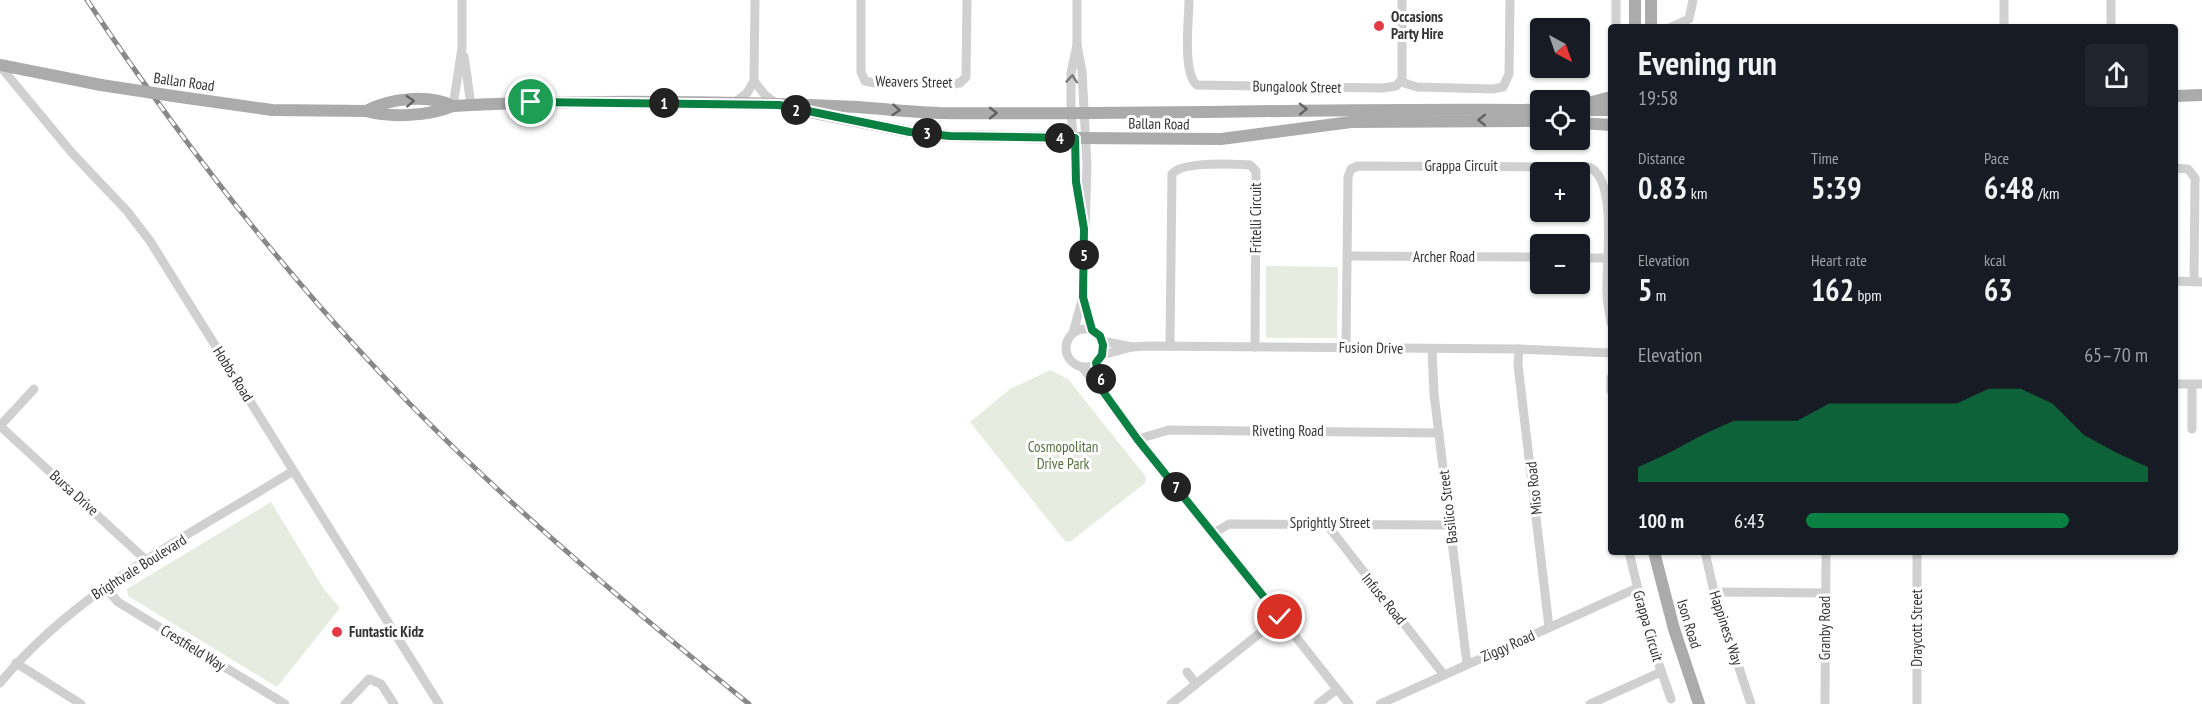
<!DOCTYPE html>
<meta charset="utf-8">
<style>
:root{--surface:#171b24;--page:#20242c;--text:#f1f3f6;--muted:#9ea1a6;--accent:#0b8043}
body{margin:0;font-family:"PT Sans Narrow",sans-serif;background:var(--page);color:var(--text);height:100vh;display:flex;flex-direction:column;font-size:22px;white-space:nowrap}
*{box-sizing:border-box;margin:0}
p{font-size:20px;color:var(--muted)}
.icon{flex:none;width:33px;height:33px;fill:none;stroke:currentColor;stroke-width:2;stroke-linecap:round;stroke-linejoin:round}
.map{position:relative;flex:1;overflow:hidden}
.details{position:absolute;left:1608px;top:24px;width:570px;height:531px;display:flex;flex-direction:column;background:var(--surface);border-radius:6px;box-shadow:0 2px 4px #0004}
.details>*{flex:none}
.needle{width:39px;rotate:140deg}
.tools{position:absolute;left:1530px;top:18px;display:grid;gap:12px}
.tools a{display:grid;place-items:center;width:60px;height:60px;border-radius:6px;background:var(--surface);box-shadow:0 2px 4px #0004;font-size:30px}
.pin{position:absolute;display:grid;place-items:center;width:51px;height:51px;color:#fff;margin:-26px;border:3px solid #fff;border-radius:50%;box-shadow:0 2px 6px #0007}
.km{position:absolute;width:30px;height:30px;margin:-15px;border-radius:50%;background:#222;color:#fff;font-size:16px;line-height:30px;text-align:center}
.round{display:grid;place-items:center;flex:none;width:63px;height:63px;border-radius:6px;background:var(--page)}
.head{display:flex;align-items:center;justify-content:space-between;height:102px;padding:0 30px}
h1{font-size:33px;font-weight:700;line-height:45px}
.stats{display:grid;grid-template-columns:repeat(3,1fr);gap:9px;height:102px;padding:6px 30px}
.stats div{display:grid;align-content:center}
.stats b{font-size:30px;font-weight:700}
.stats small{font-size:16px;font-weight:400}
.stats p{font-size:16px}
.chart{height:168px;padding:12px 30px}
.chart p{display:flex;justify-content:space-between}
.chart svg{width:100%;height:108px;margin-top:6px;fill:var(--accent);opacity:.7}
ul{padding:0 30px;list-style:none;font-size:20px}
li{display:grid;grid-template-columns:96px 72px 1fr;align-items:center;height:45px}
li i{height:15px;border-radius:8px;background:var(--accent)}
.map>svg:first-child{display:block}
.green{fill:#e6ecdf}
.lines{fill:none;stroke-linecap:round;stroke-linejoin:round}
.minor{stroke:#d0d0d0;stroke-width:9}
.major{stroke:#ababab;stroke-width:12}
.rail-casing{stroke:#888;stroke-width:5}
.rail{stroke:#fff;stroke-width:3;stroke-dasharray:9;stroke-linecap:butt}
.major-bridge{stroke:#ababab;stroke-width:12}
.oneway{stroke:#7a7a7a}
.oneway2{stroke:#636363}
.route-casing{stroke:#fff;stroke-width:12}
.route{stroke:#0b8043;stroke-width:8}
.poi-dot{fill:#e63946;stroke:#fff;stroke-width:2}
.labels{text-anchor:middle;stroke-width:6;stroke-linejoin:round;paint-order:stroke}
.poi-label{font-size:15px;font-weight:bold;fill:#333;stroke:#fff;text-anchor:start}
.street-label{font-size:15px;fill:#333;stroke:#fff}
.park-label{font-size:15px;fill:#56703f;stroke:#fff}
</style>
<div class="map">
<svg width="2202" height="704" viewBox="0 0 2202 704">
<rect width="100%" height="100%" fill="#fff"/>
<g class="green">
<path d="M1266 266 1338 267 1337 338H1266Z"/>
<path d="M1050 370 1068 379 1146 477 1145 483 1070 542 1065 541 970 422 1010 389Z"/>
<path d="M271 502 324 589 340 608 277 687 128 596 127 589Z"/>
</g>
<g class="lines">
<g class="minor">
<path d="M861 0V72L865 81 879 84H953L960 83 966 77 967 0"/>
<path d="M1077 0V45L1071 73V114L1081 212"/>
<path d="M1189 0C1189 19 1182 73 1197 85L1383 88 1396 86 1402 79V0"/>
<path d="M1616 0V27"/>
<path d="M2111 0V27"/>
<path d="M1671 27 1689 19 1693 0"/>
<path d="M2004 27V0"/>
<path d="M464 56 471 105"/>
<path d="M0 66 72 153 127 211 150 241 439 704"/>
<path d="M754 81 765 95 777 104"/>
<path d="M1401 82 1417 87 1493 89 1503 87 1509 74 1510 0"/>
<path d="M734 103 747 93 754 81 755 0"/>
<path d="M453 106 462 48V0"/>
<path d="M2175 168 2188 169 2195 178 2194 282"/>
<path d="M1347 256 1540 257"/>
<path d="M1580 258H1607"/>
<path d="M2175 281 2202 282"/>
<path d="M1084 299 1092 330"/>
<circle cx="1085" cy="348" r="19"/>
<path d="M1073 333 1083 297 1087 165 1082 71 1077 45"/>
<path d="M1102 341 1132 347"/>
<path d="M1170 346 1172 174C1182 161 1234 164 1250 165L1256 171 1255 347"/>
<path d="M1346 348 1348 177 1351 169 1358 166 1589 167C1619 180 1605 267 1607 295 1607 305 1610 314 1611 323"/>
<path d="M1432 349 1434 394 1467 664"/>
<path d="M1519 349 1518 365 1549 627"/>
<path d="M1102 355 1132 347 1148 346 1519 349 1611 353"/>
<path d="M1096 363 1102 390"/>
<path d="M1082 367 1349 704"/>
<path d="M1611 378V391"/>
<path d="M2175 384H2202"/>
<path d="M0 426 147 561"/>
<path d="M0 426 34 389"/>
<path d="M2192 429V384"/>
<path d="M1138 439 1169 430 1439 433"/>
<path d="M1325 522 1444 675"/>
<path d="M1214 533 1229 524 1449 525"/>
<path d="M1629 552 1650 639 1671 699"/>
<path d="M1705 552 1714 592 1751 704"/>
<path d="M1917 552V704"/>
<path d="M105 587 118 602 285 704"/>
<path d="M1714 592 1825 593"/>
<path d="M16 663 81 704"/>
<path d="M1187 672 1196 684"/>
<path d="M0 683C77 589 192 534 293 471"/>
<path d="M345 704 369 679 381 684 394 704"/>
<path d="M1171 704 1280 617"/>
<path d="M1318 704 1337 689"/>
<path d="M1380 704 1637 588"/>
<path d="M1590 704 1661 672"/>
<path d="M1825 704 1826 552"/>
</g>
<g class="major">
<path d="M1651 0V27"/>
<path d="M1635 27V0"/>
<path d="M0 65 101 85"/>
<path d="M2175 96 2202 95"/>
<path d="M180 97 272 110 366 111C391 118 429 116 453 106 587 99 723 101 858 107 885 109 912 112 939 113 1140 115 1340 108 1540 110"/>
<path d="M1580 105 1611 97"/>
<path d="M1581 110H1611"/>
<path d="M366 111C390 98 429 94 453 106"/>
<path d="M810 112 910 132 950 136 1075 138 1221 139 1351 122 1540 121"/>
<path d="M1580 123 1611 125"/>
<path d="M1654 552 1674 629 1699 704"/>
</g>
<g class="rail-casing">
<path id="rail" d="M87 0C194 161 315 313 454 448 548 539 648 622 749 704"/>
</g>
<use href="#rail" class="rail"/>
<path class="major-bridge" d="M101 85 180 97"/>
</g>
<defs><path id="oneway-chevron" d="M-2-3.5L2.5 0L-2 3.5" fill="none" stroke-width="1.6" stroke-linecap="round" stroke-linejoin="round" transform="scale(1.5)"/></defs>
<use class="oneway" href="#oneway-chevron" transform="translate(1072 79) rotate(-86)"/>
<g class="oneway2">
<use href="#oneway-chevron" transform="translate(410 101) rotate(-3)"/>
<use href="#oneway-chevron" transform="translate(1303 109) rotate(-1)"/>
<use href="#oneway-chevron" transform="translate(896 110) rotate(4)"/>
<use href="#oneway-chevron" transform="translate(993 113)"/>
<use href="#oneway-chevron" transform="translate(1482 120) rotate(-180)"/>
</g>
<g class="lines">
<g class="route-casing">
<path id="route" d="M531 102 779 105 910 132 950 136 1075 138 1076 182 1084 229 1083 297 1092 330 1100 336 1103 345 1102 355 1096 363 1102 390 1138 440 1280 617"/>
</g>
<use href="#route" class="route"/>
</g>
<g class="poi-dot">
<circle cx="1379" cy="26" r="6"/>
<circle cx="337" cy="632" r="6"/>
</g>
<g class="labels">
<g class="poi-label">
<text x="1391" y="22">Occasions<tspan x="1391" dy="17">Party Hire</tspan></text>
<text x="349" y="637">Funtastic Kidz</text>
</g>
<g class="street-label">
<text transform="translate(184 82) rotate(8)" y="5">Ballan Road</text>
<text transform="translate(914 82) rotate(1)" y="5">Weavers Street</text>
<text transform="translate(1297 87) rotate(1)" y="5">Bungalook Street</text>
<text transform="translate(1159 124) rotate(1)" y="5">Ballan Road</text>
<text x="1461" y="171">Grappa Circuit</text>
<text transform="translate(1256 218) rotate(-90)" y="5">Fritelli Circuit</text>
<text x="1444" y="262">Archer Road</text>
<text transform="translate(1371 348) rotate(1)" y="5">Fusion Drive</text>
<text transform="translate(233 374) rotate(58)" y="5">Hobbs Road</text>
<text x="1288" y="436">Riveting Road</text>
<text transform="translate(1534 488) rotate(-96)" y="5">Miso Road</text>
<text transform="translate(74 493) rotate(42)" y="5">Bursa Drive</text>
<text transform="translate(1448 507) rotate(-97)" y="5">Basilico Street</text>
<text x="1330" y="528">Sprightly Street</text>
<text transform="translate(139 567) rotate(-32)" y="5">Brightvale Boulevard</text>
<text transform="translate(1384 599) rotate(51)" y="5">Infuse Road</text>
<text transform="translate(1689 624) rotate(73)" y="5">Ison Road</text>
<text transform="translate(1648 626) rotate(74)" y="5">Grappa Circuit</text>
<text transform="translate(1726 628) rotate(72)" y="5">Happiness Way</text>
<text transform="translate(1825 628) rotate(-90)" y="5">Granby Road</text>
<text transform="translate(1917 628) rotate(-90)" y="5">Draycott Street</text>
<text transform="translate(1508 646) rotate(-24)" y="5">Ziggy Road</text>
<text transform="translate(193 648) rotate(32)" y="5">Crestfield Way</text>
</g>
<g class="park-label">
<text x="1063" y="452">Cosmopolitan<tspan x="1063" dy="17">Drive Park</tspan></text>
</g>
</g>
</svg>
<div class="tools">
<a><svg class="needle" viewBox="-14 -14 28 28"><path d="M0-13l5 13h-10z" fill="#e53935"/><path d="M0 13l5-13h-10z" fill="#9ea1a6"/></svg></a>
<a><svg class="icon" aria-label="locate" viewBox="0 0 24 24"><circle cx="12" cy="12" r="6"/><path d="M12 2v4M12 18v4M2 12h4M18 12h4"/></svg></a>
<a>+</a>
<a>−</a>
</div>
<div class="pin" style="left:531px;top:102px;background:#1e9e55"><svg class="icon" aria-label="arrive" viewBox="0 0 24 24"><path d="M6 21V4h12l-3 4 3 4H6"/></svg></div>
<div class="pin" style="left:1280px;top:617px;background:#d93025"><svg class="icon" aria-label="check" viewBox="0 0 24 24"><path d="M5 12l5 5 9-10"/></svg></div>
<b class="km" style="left:664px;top:103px">1</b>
<b class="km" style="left:796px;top:110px">2</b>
<b class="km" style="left:927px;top:133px">3</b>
<b class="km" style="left:1060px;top:138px">4</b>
<b class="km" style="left:1084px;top:255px">5</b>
<b class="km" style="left:1101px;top:379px">6</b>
<b class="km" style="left:1176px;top:487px">7</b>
<section class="details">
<div class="head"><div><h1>Evening run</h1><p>19:58</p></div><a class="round"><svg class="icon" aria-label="share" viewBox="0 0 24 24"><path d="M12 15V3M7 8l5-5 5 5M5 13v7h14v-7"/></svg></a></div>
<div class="stats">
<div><p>Distance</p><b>0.83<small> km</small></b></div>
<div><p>Time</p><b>5:39</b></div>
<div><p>Pace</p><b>6:48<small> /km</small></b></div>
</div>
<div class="stats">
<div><p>Elevation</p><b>5<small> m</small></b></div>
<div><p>Heart rate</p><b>162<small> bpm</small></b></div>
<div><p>kcal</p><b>63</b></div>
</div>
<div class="chart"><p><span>Elevation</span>65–70 m</p>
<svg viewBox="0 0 160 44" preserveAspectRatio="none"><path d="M0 44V38L10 32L20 25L30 19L40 19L50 19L60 12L70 12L80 12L90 12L100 12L110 6L120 6L130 12L140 25L150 32L160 38V44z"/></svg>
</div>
<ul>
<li><b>100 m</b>6:43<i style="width:77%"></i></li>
</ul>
</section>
</div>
